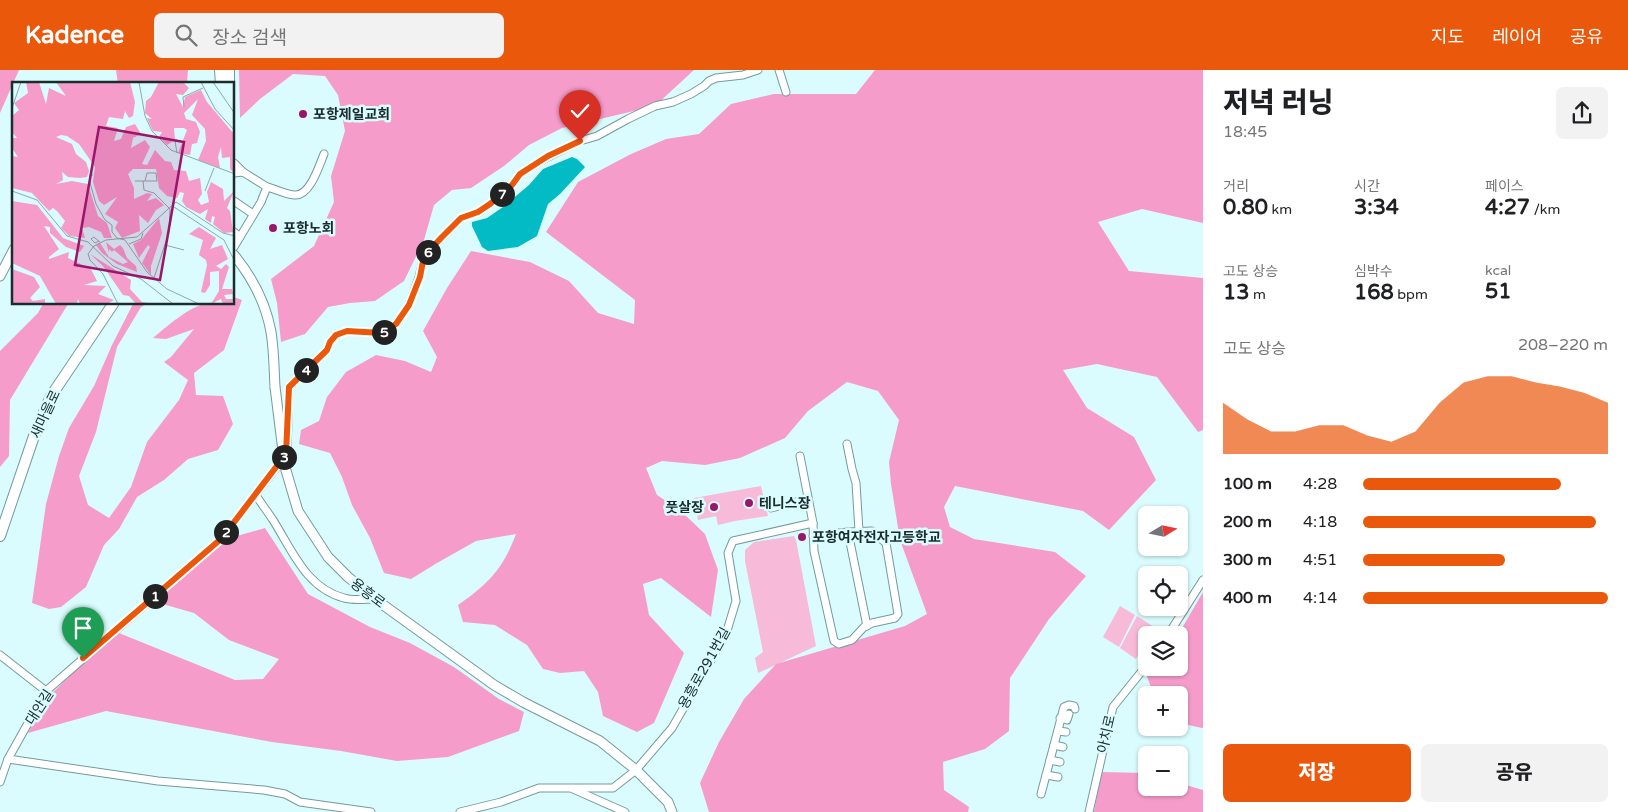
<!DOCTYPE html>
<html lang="ko">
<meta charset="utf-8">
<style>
:root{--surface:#fff;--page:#f2f2f2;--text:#202124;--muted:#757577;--accent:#ea580c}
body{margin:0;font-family:"Varela Round","Noto Sans KR",sans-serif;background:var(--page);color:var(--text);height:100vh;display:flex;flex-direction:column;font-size:19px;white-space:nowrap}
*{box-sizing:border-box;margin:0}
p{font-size:16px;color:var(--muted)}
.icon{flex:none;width:28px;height:28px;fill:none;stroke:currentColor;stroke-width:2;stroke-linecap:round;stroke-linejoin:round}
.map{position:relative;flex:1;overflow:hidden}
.details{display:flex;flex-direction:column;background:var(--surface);width:425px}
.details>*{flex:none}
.needle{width:32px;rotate:80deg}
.tools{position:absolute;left:1138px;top:436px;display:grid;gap:10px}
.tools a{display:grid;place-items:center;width:50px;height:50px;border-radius:8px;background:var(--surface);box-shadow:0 1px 4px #0004;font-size:25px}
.pin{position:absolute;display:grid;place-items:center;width:42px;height:42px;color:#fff;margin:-51px -21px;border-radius:50% 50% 50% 0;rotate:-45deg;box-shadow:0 0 5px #0007}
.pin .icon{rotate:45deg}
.km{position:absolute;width:25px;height:25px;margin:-12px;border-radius:50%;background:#222;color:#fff;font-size:14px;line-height:25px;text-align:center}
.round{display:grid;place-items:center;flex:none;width:52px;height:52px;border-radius:8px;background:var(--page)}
.headline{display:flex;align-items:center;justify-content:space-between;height:85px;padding:0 20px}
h1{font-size:28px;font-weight:800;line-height:38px}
.stats{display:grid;grid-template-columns:repeat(3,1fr);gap:8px;height:85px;padding:5px 20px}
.stats div{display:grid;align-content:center}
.stats b{font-size:21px;font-weight:800}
.stats small{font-size:14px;font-weight:400}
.stats p{font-size:14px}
.chart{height:140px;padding:10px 20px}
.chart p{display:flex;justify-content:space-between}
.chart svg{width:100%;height:90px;margin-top:5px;fill:var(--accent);opacity:.7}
.cta{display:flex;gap:10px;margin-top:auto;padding:10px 20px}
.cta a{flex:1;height:58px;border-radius:8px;background:var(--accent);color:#fff;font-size:20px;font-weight:800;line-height:58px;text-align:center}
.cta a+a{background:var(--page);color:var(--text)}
ul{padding:0 20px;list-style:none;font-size:16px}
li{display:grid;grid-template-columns:80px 60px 1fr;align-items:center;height:38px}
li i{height:12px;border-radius:6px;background:var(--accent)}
header{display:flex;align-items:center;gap:30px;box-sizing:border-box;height:70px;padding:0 25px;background:var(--accent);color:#fff}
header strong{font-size:24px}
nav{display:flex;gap:28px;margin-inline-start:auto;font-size:18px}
.search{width:350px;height:45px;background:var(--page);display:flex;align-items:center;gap:12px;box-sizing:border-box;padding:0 18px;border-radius:8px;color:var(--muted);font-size:19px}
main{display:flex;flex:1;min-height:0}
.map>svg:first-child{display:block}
.green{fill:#f7bad9}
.forest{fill:#f69ccb}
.water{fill:#02bbc4}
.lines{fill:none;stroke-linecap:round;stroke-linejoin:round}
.minor-casing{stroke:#739b9d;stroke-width:9}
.tertiary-casing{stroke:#739b9d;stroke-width:11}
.secondary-casing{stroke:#739b9d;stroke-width:11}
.primary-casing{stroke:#739b9d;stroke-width:12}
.minor{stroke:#fff;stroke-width:7}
.tertiary{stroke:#fff;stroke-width:9}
.secondary{stroke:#fff;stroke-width:9}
.primary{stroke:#fff;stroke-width:10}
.secondary-bridge-casing{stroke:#739b9d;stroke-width:11;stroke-linecap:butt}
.secondary-bridge{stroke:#fff;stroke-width:9}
.route-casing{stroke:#fff;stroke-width:10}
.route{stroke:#ea580c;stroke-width:6}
.poi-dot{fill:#99166b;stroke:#dafcfe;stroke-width:2}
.labels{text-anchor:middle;stroke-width:5;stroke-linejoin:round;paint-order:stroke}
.poi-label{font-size:14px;font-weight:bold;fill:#1b2c2d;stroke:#dafcfe;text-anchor:start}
.street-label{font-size:14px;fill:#1b2c2d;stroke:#dafcfe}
.inset-road{fill:none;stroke:#8ea9aa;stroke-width:1}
.view{fill:#99166b;fill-opacity:0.15;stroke:#99166b;stroke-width:2.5}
.inset-edge{fill:none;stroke:#1b2c2d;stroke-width:2.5}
</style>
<header>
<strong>Kadence</strong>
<div class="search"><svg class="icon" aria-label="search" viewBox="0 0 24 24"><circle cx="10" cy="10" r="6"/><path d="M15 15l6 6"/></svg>장소 검색</div>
<nav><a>지도</a><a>레이어</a><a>공유</a></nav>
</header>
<main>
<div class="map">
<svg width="1203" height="742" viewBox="0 0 1203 742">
<rect width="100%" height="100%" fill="#dafcfe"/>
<g class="green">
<path d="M761 416 768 446 735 451 718 455 716 446 698 450 694 428Z"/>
<path d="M794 466 796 470 816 576 758 603 755 588 763 582 745 491V480L754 472Z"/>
<path d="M1120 536 1135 545 1119 577 1103 567Z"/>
<path d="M1137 546 1154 557 1149 565H1146V570L1136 589 1120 578Z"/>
</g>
<g class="forest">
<path d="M0 0H19L0 43Z"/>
<path d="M116 0H188L187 14H118Z"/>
<path d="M239 0H694L655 36 562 58 529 75 504 96 471 118 452 120 434 135 424 170 404 211 375 231 350 233 328 237 305 264 281 272 277 233 271 209 314 176 334 132 331 106 345 61 338 25 325 6 293 4 260 29 240 48Z"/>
<path d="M875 0H1203V153L1142 139 1098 152 1129 201 1203 208V360L1198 362 1157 307 1097 294 1063 300 1087 338 1134 367 1156 410 1109 460 1083 441 955 416 944 437 950 457 974 469 1055 482 1086 506 1049 549 1010 608 1009 661 985 679 943 692 944 720 969 737 968 742H709L700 713 719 672 744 629 776 594 905 556 927 544 900 470 891 414 889 392 899 350 878 321 847 312 808 341 785 368 740 388 705 395 662 391 646 398 657 425 680 440 705 464 718 500 711 547 661 508 643 514 649 545 684 583 654 653 637 662 603 646 598 622 584 601 560 603 543 599 527 575 495 555 463 552 458 535C488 514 503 499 516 464L476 471 437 493 411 509 384 503 370 468 352 435 342 407 330 383 299 374 301 360 319 351 327 327 346 302 376 285 405 291 431 302 437 287 423 261 447 218 471 181 530 192 569 211 598 243 634 254 635 230 546 162 578 112 631 84 666 69 699 64 731 34 774 24H856Z"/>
<path d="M234 227 242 230 224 280 194 303 196 325 223 326 233 354 218 380 188 389 164 410 137 427 119 459 104 475 86 517 61 537 49 539 32 533 46 434 59 386 69 358 94 316 112 275 133 234H146L141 237 117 277 96 362 79 406 88 435 109 448 131 417 147 372 179 330 188 310 164 292 171 287 194 259 166 269 153 268C165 258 191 235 206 234 215 233 225 234 234 234Z"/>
<path d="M43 234H68L10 330 9 386 0 397V281L38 243Z"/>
<path d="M265 458 308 524 370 557 410 573 454 597 499 629 524 642 519 661 448 687 397 691 341 681 272 672 106 641 28 663 44 631 79 597 119 563 235 610 263 609 279 589 229 570 194 543 159 533 160 527 223 470Z"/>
<path d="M1203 522V658H1202L1179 653V625H1154L1146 604 1152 598H1179L1178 565Z"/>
<path d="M1101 702 1146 703V718H1179V713L1203 720V742H1094Z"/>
</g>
<path class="water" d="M572 87 577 89 585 97 560 124 548 134 537 166 518 177 488 181 482 177 472 156V152L487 148 503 137 529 115 543 99Z"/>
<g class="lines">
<g class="minor-casing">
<g id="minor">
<path d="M779 0 786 22"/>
<path d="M234 93 243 102"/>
<path d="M234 103 243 102 267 117 261 132 234 177"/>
<path d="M267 117C276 119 287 125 295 125 310 126 319 96 324 84"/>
<path d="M234 131 253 144"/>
<path d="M234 162 240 167"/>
<path d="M847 374 852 399 856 413 859 461"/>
<path d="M800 386 813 453 814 481 834 571 839 574 852 570 864 557 872 553 895 548 898 544 886 473 872 461 848 462 813 466"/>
<path d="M255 424C261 433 267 441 273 450 292 480 306 518 344 528 353 531 366 529 375 529"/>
<path d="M771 438 808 429"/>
<path d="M848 462 867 556"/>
<path d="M1168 565 1203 510"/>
<path d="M0 585 46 621"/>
<path d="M1060 648 1067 650 1069 644"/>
<path d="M1058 661 1066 662"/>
<path d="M1054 675 1064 637 1069 635 1074 636 1075 639"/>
<path d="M8 689 158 711 264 720 285 724 300 732 371 742"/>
<path d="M1050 690 1060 692"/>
<path d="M1046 705 1058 707"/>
<path d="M0 712 8 689 46 621 222 468 287 384 289 317 327 280 330 272 336 265 347 261 382 263 396 254 409 235 419 207 424 186 461 148 479 142 490 134 512 115 520 104 548 87 580 71 597 66 628 49 655 36 673 32 691 24 704 16 709 11 716 8 743 5 758 0"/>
<path d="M573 719 625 742"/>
<path d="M1041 724 1054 675 1063 677"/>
<path d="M460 742 501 732 539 718H613L636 700 672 658 726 564 736 531 728 483 733 471 813 453"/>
<path d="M1089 742 1113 637 1146 596"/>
</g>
</g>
<g class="tertiary-casing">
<path id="tertiary" d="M0 206 14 179"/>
</g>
<g class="secondary-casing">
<g id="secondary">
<path d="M234 185C252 207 266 234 271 262 274 280 274 299 275 317"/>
<path d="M285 397 298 441 328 487 348 507 375 529 494 615 523 632 600 671 636 700 668 732 672 742"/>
</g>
</g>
<g class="primary-casing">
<g id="primary">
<path d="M220 0 221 14"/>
<path d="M229 14V0"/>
<path d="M0 466 35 363 51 326 113 234"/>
</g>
</g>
<use href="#minor" class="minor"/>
<use href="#tertiary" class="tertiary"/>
<use href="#secondary" class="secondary"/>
<use href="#primary" class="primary"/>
<g class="secondary-bridge-casing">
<path id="secondary-bridge" d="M275 317 285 397"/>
</g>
<use href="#secondary-bridge" class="secondary-bridge"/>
</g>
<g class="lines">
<g class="route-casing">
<path id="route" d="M83 588 222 468 286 384 289 317 327 280 330 272 336 265 347 261 382 263 396 254 409 235 420 207 424 186 442 167 461 148 478 142 490 134 512 115 520 104 548 86 580 71"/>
</g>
<use href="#route" class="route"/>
</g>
<g class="poi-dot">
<circle cx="303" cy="44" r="5"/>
<circle cx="273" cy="158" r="5"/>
<circle cx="749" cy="433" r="5"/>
<circle cx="714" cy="437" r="5"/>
<circle cx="802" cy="467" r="5"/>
</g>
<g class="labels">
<g class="poi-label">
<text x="313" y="49">포항제일교회</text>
<text x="283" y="163">포항노회</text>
<text x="759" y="438">테니스장</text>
<text x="704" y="442" text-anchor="end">풋살장</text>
<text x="812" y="472">포항여자전자고등학교</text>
</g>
<g class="street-label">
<text transform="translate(45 344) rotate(-65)" y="5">새마을로</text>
<text transform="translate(368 523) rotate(37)" y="5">용흥로</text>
<text transform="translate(704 598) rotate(-61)" y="5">용흥로291번길</text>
<text transform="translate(39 637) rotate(-57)" y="5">대안길</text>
<text transform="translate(1106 664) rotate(-77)" y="5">아치로</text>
</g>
</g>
<g transform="translate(12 12)">
<rect width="222" height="222" fill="#dafcfe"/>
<path d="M14 0H27L34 22 37 6 54 14 44 0H118L123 20 121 34 117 36 113 29 111 37 97 35 94 44 106 46 102 59 109 57 114 45 123 42 129 52 121 56 119 66 133 58 138 65 130 82 135 83 143 68 153 79 159 80 162 88 174 89 177 99 188 96 190 112 186 118 189 123 197 120 195 110 199 100 211 107 212 119 222 109 215 126 218 129 221 150 212 151 201 142 203 135 200 134 199 141 193 137 196 127 188 132 174 125 170 119 172 111 168 110 165 116 155 114 147 106 144 87H121L116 92 122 106V117L135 111 140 112 135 119 144 116 152 123 144 128 136 141 127 133 128 149 110 156 103 146 106 140 93 132 105 115 92 123 87 119 81 100 83 85 67 62 55 54 49 53 44 55 60 62 64 72 74 80 77 89 75 95 68 96 56 95 50 90 51 98 44 102 60 99 76 102 86 134 95 141 100 156H92L89 150 77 145 70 146 73 156 57 154 49 146 53 139 45 129 41 126 37 129 20 111 0 106V74L6 75 0 66V56H5L0 50V34L7 28 2 21 16 11ZM147 0H171L177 6 171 13 164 12 171 25 173 15 189 8 195 20 222 52V91L218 87V75L210 76 209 65 206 75 208 86 186 78 194 59 193 47 180 33 186 17 172 31 174 37 184 40 188 50 185 61 180 62 178 73 166 71 175 48 172 46H162L163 58 155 63 147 55 150 50 141 49 135 36 140 37 133 31 134 19 139 15ZM0 119 25 123 51 156 72 164 68 170 54 165 38 151V145L32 144 47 167 37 175V177L57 170 56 176 79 187 85 199 72 203 94 204 86 212 102 218 95 222H68L66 217 65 222H44L28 194 0 181ZM147 136 150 151 139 184V193L130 181 138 165 136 163 127 176 121 162 129 158ZM187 145 204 156 198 167 210 163 216 177 204 184 209 187 214 182 217 185 210 207H220L221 212 212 213 214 217H221L220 222H211L209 217 199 222 207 209V189L198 190V203L193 211 189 210 195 183 194 178 187 173 191 158 177 152ZM94 160 102 167 108 163 111 166 115 176 124 184 125 190 105 182 90 171 84 163 88 161 97 175 111 182 116 180 102 168 100 170 97 167V171ZM78 172 119 198 118 207 130 220 142 222H124L117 214 111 213 91 184ZM0 187 22 195 28 205 18 216 21 219 33 217V222H0Z" fill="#f69ccb"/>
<path class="inset-road" d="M127 0 133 34 140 49 159 68 223 92M189 0 203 27 223 49M201 0 223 32M172 25 171 15 191 6M0 26 9 0M164 58 169 59H163L165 71M81 93H78V101L84 122 93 138 100 143V150L105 156 113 158 135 190 155 207 187 222M123 99H145L144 91H135L133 99M131 99 132 108 142 111 158 127 157 150 142 196M0 109 25 118 55 154 76 160 101 184 129 197 161 222M193 109 202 86M162 125 212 158 223 180M87 159 83 161 79 157 82 155 83 156 88 160M117 162 129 157 131 151M153 163 172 168M82 164 76 172 78 178 91 192 106 222M82 164 94 158 125 155 164 120 211 151 223 154"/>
<path class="view" d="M87 45 172 60 148 198 63 183Z"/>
<rect width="222" height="222" class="inset-edge"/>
</g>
</svg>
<div class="tools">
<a><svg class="needle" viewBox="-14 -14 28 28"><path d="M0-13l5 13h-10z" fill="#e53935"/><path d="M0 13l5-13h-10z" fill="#757577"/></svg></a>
<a><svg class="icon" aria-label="locate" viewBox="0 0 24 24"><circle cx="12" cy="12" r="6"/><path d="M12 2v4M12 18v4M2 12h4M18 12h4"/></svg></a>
<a><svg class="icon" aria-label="layers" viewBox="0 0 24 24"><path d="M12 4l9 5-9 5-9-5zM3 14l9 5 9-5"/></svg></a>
<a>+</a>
<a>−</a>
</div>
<div class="pin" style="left:83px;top:588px;background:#1e9e55"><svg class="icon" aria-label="arrive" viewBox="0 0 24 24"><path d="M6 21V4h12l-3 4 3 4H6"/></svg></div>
<div class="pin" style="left:580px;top:71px;background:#d93025"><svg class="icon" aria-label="check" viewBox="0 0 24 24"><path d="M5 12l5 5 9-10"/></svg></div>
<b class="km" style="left:155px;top:526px">1</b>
<b class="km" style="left:226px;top:462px">2</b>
<b class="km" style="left:284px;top:387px">3</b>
<b class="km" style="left:306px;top:300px">4</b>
<b class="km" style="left:384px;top:262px">5</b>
<b class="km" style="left:428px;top:182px">6</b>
<b class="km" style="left:502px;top:124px">7</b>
</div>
<section class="details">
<div class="headline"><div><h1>저녁 러닝</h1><p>18:45</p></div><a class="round"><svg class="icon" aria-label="share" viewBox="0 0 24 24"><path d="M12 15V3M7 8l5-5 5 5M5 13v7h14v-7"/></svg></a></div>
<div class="stats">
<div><p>거리</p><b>0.80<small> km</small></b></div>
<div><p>시간</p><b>3:34</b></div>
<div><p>페이스</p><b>4:27<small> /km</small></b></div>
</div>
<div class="stats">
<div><p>고도 상승</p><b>13<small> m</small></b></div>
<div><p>심박수</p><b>168<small> bpm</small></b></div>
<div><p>kcal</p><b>51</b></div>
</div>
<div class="chart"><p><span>고도 상승</span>208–220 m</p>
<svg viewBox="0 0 160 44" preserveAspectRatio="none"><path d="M0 44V19L10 27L20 33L30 33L40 30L50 30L60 35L70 38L80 33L90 19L100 9L110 6L120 6L130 9L140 11L150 14L160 19V44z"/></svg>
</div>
<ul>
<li><b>100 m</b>4:28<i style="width:81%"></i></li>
<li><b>200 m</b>4:18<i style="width:95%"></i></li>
<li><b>300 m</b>4:51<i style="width:58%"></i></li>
<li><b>400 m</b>4:14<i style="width:100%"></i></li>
</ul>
<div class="cta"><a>저장</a><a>공유</a></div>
</section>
</main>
